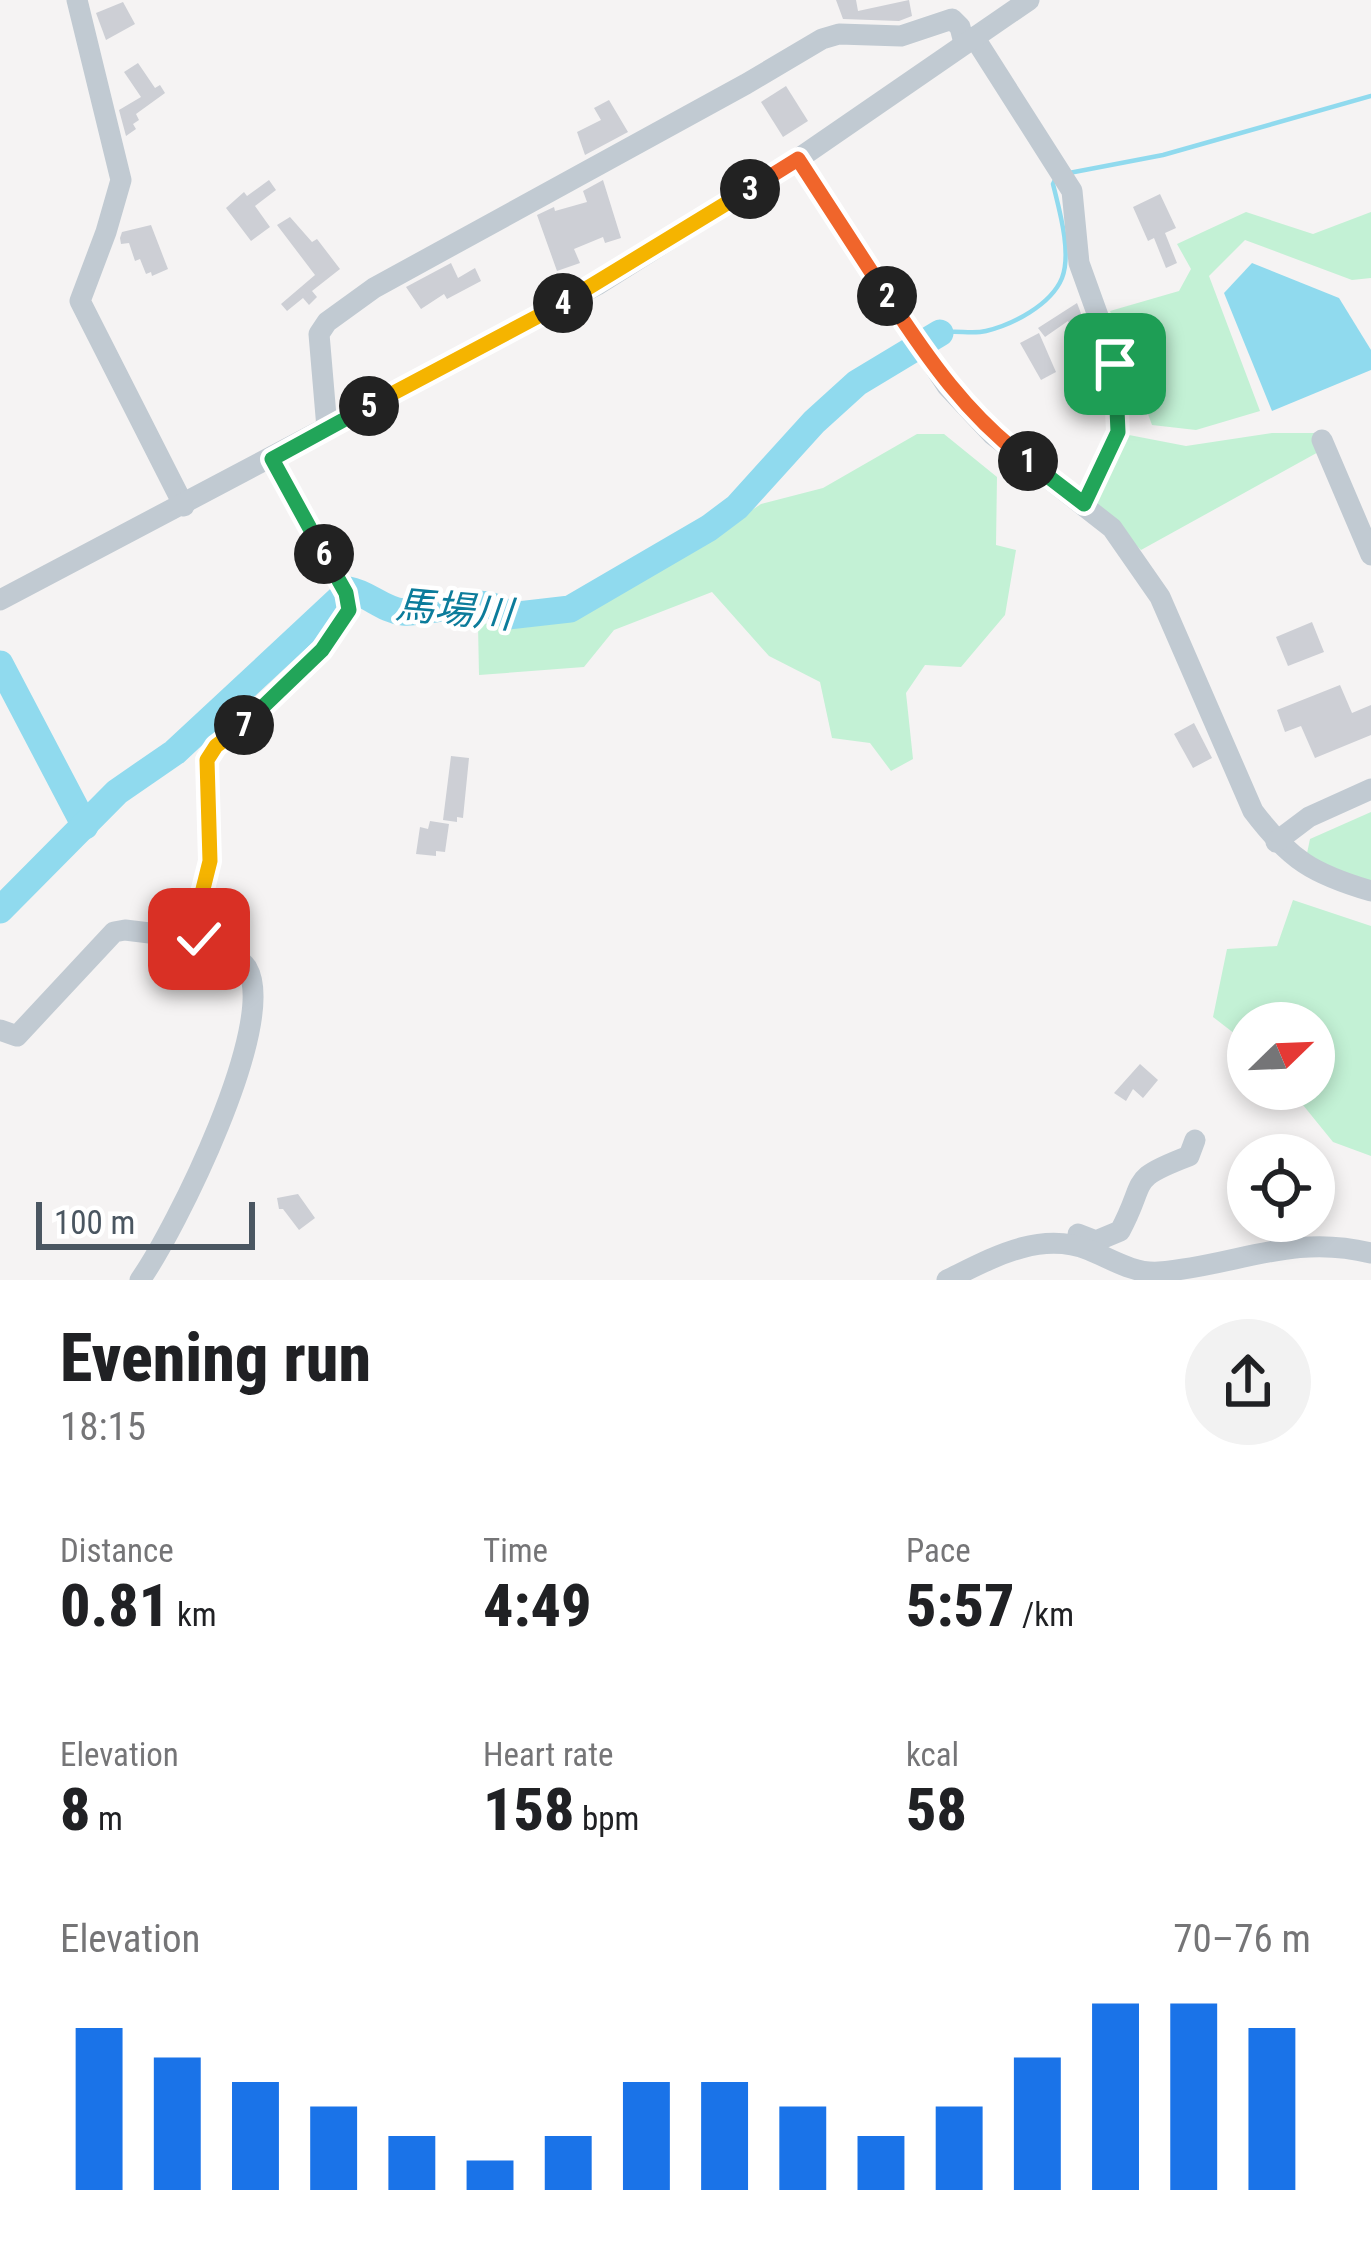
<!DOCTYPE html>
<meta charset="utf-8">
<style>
:root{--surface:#fff;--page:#f2f2f2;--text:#202124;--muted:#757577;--accent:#1a73e8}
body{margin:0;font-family:"Roboto Condensed","Noto Sans JP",sans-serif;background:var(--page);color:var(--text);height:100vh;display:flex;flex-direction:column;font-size:45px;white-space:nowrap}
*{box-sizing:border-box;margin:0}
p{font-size:39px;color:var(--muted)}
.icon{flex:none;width:66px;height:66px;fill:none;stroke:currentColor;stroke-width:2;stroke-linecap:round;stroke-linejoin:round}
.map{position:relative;height:1280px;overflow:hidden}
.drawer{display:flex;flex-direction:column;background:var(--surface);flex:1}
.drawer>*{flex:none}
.needle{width:78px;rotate:67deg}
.tools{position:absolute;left:1227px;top:1002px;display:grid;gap:24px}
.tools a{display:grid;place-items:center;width:108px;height:108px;border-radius:50%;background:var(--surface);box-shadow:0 6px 18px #0003;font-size:60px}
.scale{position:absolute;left:36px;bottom:30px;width:219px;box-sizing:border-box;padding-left:12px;border:6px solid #4a5661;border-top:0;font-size:33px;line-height:42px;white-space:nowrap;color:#4a5661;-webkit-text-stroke:9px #fff;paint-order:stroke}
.pin{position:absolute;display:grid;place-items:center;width:102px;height:102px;color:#fff;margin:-51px;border-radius:24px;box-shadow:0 6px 18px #0006}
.km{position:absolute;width:60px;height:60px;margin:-30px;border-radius:50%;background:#222;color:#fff;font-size:33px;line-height:60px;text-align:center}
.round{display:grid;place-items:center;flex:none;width:126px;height:126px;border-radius:63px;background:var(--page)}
.overview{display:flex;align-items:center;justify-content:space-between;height:204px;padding:0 60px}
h1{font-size:66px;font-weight:800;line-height:90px}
.metrics{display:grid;grid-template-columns:repeat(3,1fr);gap:18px;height:204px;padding:12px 60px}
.metrics div{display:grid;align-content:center}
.metrics b{font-size:60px;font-weight:800}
.metrics small{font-size:33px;font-weight:400}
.metrics p{font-size:33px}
.chart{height:336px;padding:24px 60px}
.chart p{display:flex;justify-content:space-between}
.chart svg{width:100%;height:216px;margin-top:12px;stroke:var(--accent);stroke-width:6}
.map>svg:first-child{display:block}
.green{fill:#c3f1d5}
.water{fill:#90daee}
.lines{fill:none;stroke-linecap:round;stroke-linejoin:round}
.stream{stroke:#90daee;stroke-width:4.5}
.river{stroke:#90daee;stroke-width:27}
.building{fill:#cdcfd5}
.minor{stroke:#c1cad2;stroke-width:21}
.split-1-casing{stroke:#fff;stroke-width:24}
.split-2-casing{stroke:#fff;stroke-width:24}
.split-3-casing{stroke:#fff;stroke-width:24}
.split-4-casing{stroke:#fff;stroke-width:24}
.split-5-casing{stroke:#fff;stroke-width:24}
.split-6-casing{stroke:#fff;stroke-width:24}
.split-7-casing{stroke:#fff;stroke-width:24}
.split-8-casing{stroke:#fff;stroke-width:24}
.split-1{stroke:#22a559;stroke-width:15}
.split-2{stroke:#f0652b;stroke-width:15}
.split-3{stroke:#f0652b;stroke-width:15}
.split-4{stroke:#f5b400;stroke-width:15}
.split-5{stroke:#f5b400;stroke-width:15}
.split-6{stroke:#22a559;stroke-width:15}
.split-7{stroke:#22a559;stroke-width:15}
.split-8{stroke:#f5b400;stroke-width:15}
.labels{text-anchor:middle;stroke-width:9;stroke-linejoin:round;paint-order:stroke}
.water-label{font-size:39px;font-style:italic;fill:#0c7c9b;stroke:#fff}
</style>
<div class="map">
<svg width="1371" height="1280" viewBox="0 0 1371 1280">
<rect width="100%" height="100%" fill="#f5f3f3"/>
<g class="green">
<path d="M1246 212 1313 234 1371 212V278L1352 280 1245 240 1209 276 1260 411 1196 430 1152 425 1110 311 1179 291 1191 269 1177 244Z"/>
<path d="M1272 433H1315L1322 450 1141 550 1094 504 1129 435 1186 446Z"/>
<path d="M917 434H944L997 477 996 545 1016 550 1005 615 961 667 925 665 906 693 913 759 891 771 870 743 832 738 820 682 769 656 712 592 614 630 584 667 479 675 478 625 582 608 686 554 761 504 823 488Z"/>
<path d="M1371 812V887L1305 863 1310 839Z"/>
<path d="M1293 900 1371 926V1156L1333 1142 1290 1089H1314V1023H1248V1044L1213 1017 1227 949 1277 946Z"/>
</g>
<path class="water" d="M1252 263 1339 298 1371 350V370L1272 411 1224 293Z"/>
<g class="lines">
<g class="stream">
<path d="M1069 173 1163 155 1371 96"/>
<path d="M940 333C956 329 970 335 986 331 1012 325 1051 305 1062 278 1072 252 1059 209 1053 184L1056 178"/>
</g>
<g class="river">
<path d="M0 664 85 826"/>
<path d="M0 910 117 792 175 752 349 590C368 593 383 610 403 612 434 615 485 590 508 616L570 609 709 528 737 507 814 422 857 383 940 333"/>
</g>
</g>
<g class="building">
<path d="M836 0H856L858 11 909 0 912 16 899 21 843 19Z"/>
<path d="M123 2 135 24 106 40 96 13Z"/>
<path d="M138 63 155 88 160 85 165 93 136 114 139 120 133 124 136 129 126 136 119 110 141 97 124 72Z"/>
<path d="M786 86 808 121 783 137 761 102Z"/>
<path d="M609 100 628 132 585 155 577 132 601 120 594 108Z"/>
<path d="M269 180 276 190 255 206 270 227 251 241 226 208 244 192 247 196Z"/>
<path d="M603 180 621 238 605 243 603 237 574 249 580 263 557 271 537 215 554 207 555 211 587 202 583 191Z"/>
<path d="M1160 194 1176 228 1165 233 1177 263 1166 268 1154 238 1148 241 1133 207Z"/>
<path d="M290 217 312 242 317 239 340 269 312 291 317 297 309 305 303 298 287 311 281 304 315 275 277 225Z"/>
<path d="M151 225 168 269 152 276 151 272 146 274 140 259 135 261 129 243 121 244 120 238 122 232Z"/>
<path d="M451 263 458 278 475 268 481 281 447 299 444 294 421 309 406 287Z"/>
<path d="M1077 303 1093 345 1080 351 1068 321 1045 337 1038 328Z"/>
<path d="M1039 333 1056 372 1041 380 1020 343Z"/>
<path d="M1312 622 1324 652 1288 666 1276 637Z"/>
<path d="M1340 685 1352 713 1371 705V735L1315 758 1301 726 1285 732 1277 710Z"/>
<path d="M1194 723 1212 758 1193 768 1174 734Z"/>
<path d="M451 756 469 758 463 818 457 817V822L443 820Z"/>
<path d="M430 821 449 824 445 852 436 851V856L416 854 420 827 428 829Z"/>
<path d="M1140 1064 1158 1080 1143 1098 1133 1089 1126 1101 1114 1093Z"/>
<path d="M298 1194 315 1218 299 1230 283 1209H279L277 1198Z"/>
</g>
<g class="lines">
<g class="minor">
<path d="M77 0 121 180 106 232 80 301 184 506"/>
<path d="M974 37 1072 191 1079 263 1115 363 1119 432 1084 504"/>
<path d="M798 159 947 386 993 435 1112 528 1160 597 1253 811C1290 860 1313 874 1371 891"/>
<path d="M327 428 319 334 327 322 374 288 746 84 822 39 839 34 901 36 952 19 960 27 964 43"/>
<path d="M1322 440 1371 555"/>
<path d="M0 600 597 285 798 159 1029 0"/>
<path d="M1276 842 1309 817 1371 789"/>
<path d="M0 1030 17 1036 114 932 125 930 199 939"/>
<path d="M1078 1234 1096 1241 1120 1231C1148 1179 1126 1180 1189 1156L1195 1140"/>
<path d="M140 1280C175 1231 279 1022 247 968 238 954 213 947 199 939L196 917 210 861 207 760 216 746 246 724 322 649 349 610 346 593 272 459"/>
<path d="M947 1280C990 1259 1039 1230 1089 1250 1111 1259 1134 1274 1159 1272 1235 1266 1292 1233 1371 1253"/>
</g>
</g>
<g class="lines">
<g class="split-1-casing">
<path id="split-1" d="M1028 461 1084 504 1118 432 1115 364"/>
</g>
<g class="split-2-casing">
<path id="split-2" d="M887 296C928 359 967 415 1028 461"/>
</g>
<g class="split-3-casing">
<path id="split-3" d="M750 189 798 159 887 296"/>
</g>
<g class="split-4-casing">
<path id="split-4" d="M563 303 750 189"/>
</g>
<g class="split-5-casing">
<path id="split-5" d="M369 406 563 303"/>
</g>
<g class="split-6-casing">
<path id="split-6" d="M324 554 272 459 369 406"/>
</g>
<g class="split-7-casing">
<path id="split-7" d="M244 725 322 650 349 610 346 593 324 554"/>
</g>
<g class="split-8-casing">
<path id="split-8" d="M199 939 196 917 210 861 207 760 216 746 244 725"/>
</g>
<use href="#split-1" class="split-1"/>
<use href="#split-2" class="split-2"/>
<use href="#split-3" class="split-3"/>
<use href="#split-4" class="split-4"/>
<use href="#split-5" class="split-5"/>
<use href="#split-6" class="split-6"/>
<use href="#split-7" class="split-7"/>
<use href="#split-8" class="split-8"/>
</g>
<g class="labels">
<g class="water-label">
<text transform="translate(454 609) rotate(5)" y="14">馬場川</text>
</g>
</g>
</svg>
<div class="tools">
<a><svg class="needle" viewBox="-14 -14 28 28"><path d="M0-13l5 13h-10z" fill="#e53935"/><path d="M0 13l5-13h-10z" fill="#757577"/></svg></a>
<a><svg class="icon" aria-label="locate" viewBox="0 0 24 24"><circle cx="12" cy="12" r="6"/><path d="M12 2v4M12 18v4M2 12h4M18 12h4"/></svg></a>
</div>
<div class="scale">100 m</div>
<div class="pin" style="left:1115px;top:364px;background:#1e9e55"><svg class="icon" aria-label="arrive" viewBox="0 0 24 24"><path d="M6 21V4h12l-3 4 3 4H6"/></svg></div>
<div class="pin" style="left:199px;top:939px;background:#d93025"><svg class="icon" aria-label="check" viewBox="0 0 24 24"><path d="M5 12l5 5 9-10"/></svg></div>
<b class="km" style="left:1028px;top:461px">1</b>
<b class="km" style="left:887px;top:296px">2</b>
<b class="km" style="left:750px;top:189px">3</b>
<b class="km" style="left:563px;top:303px">4</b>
<b class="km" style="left:369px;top:406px">5</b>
<b class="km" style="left:324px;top:554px">6</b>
<b class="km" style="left:244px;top:725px">7</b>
</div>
<section class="drawer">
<div class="overview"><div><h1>Evening run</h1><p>18:15</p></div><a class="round"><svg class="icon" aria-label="share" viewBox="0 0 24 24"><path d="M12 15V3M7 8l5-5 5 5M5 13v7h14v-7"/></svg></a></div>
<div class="metrics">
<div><p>Distance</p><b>0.81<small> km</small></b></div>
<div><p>Time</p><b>4:49</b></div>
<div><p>Pace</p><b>5:57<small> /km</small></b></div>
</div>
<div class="metrics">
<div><p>Elevation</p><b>8<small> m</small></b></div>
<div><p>Heart rate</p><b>158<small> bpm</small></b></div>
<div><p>kcal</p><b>58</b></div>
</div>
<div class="chart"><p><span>Elevation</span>70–76 m</p>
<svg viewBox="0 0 160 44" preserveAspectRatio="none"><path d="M5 44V11M15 44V17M25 44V22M35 44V27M45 44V33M55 44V38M65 44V33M75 44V22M85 44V22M95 44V27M105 44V33M115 44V27M125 44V17M135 44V6M145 44V6M155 44V11"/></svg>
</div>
</section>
